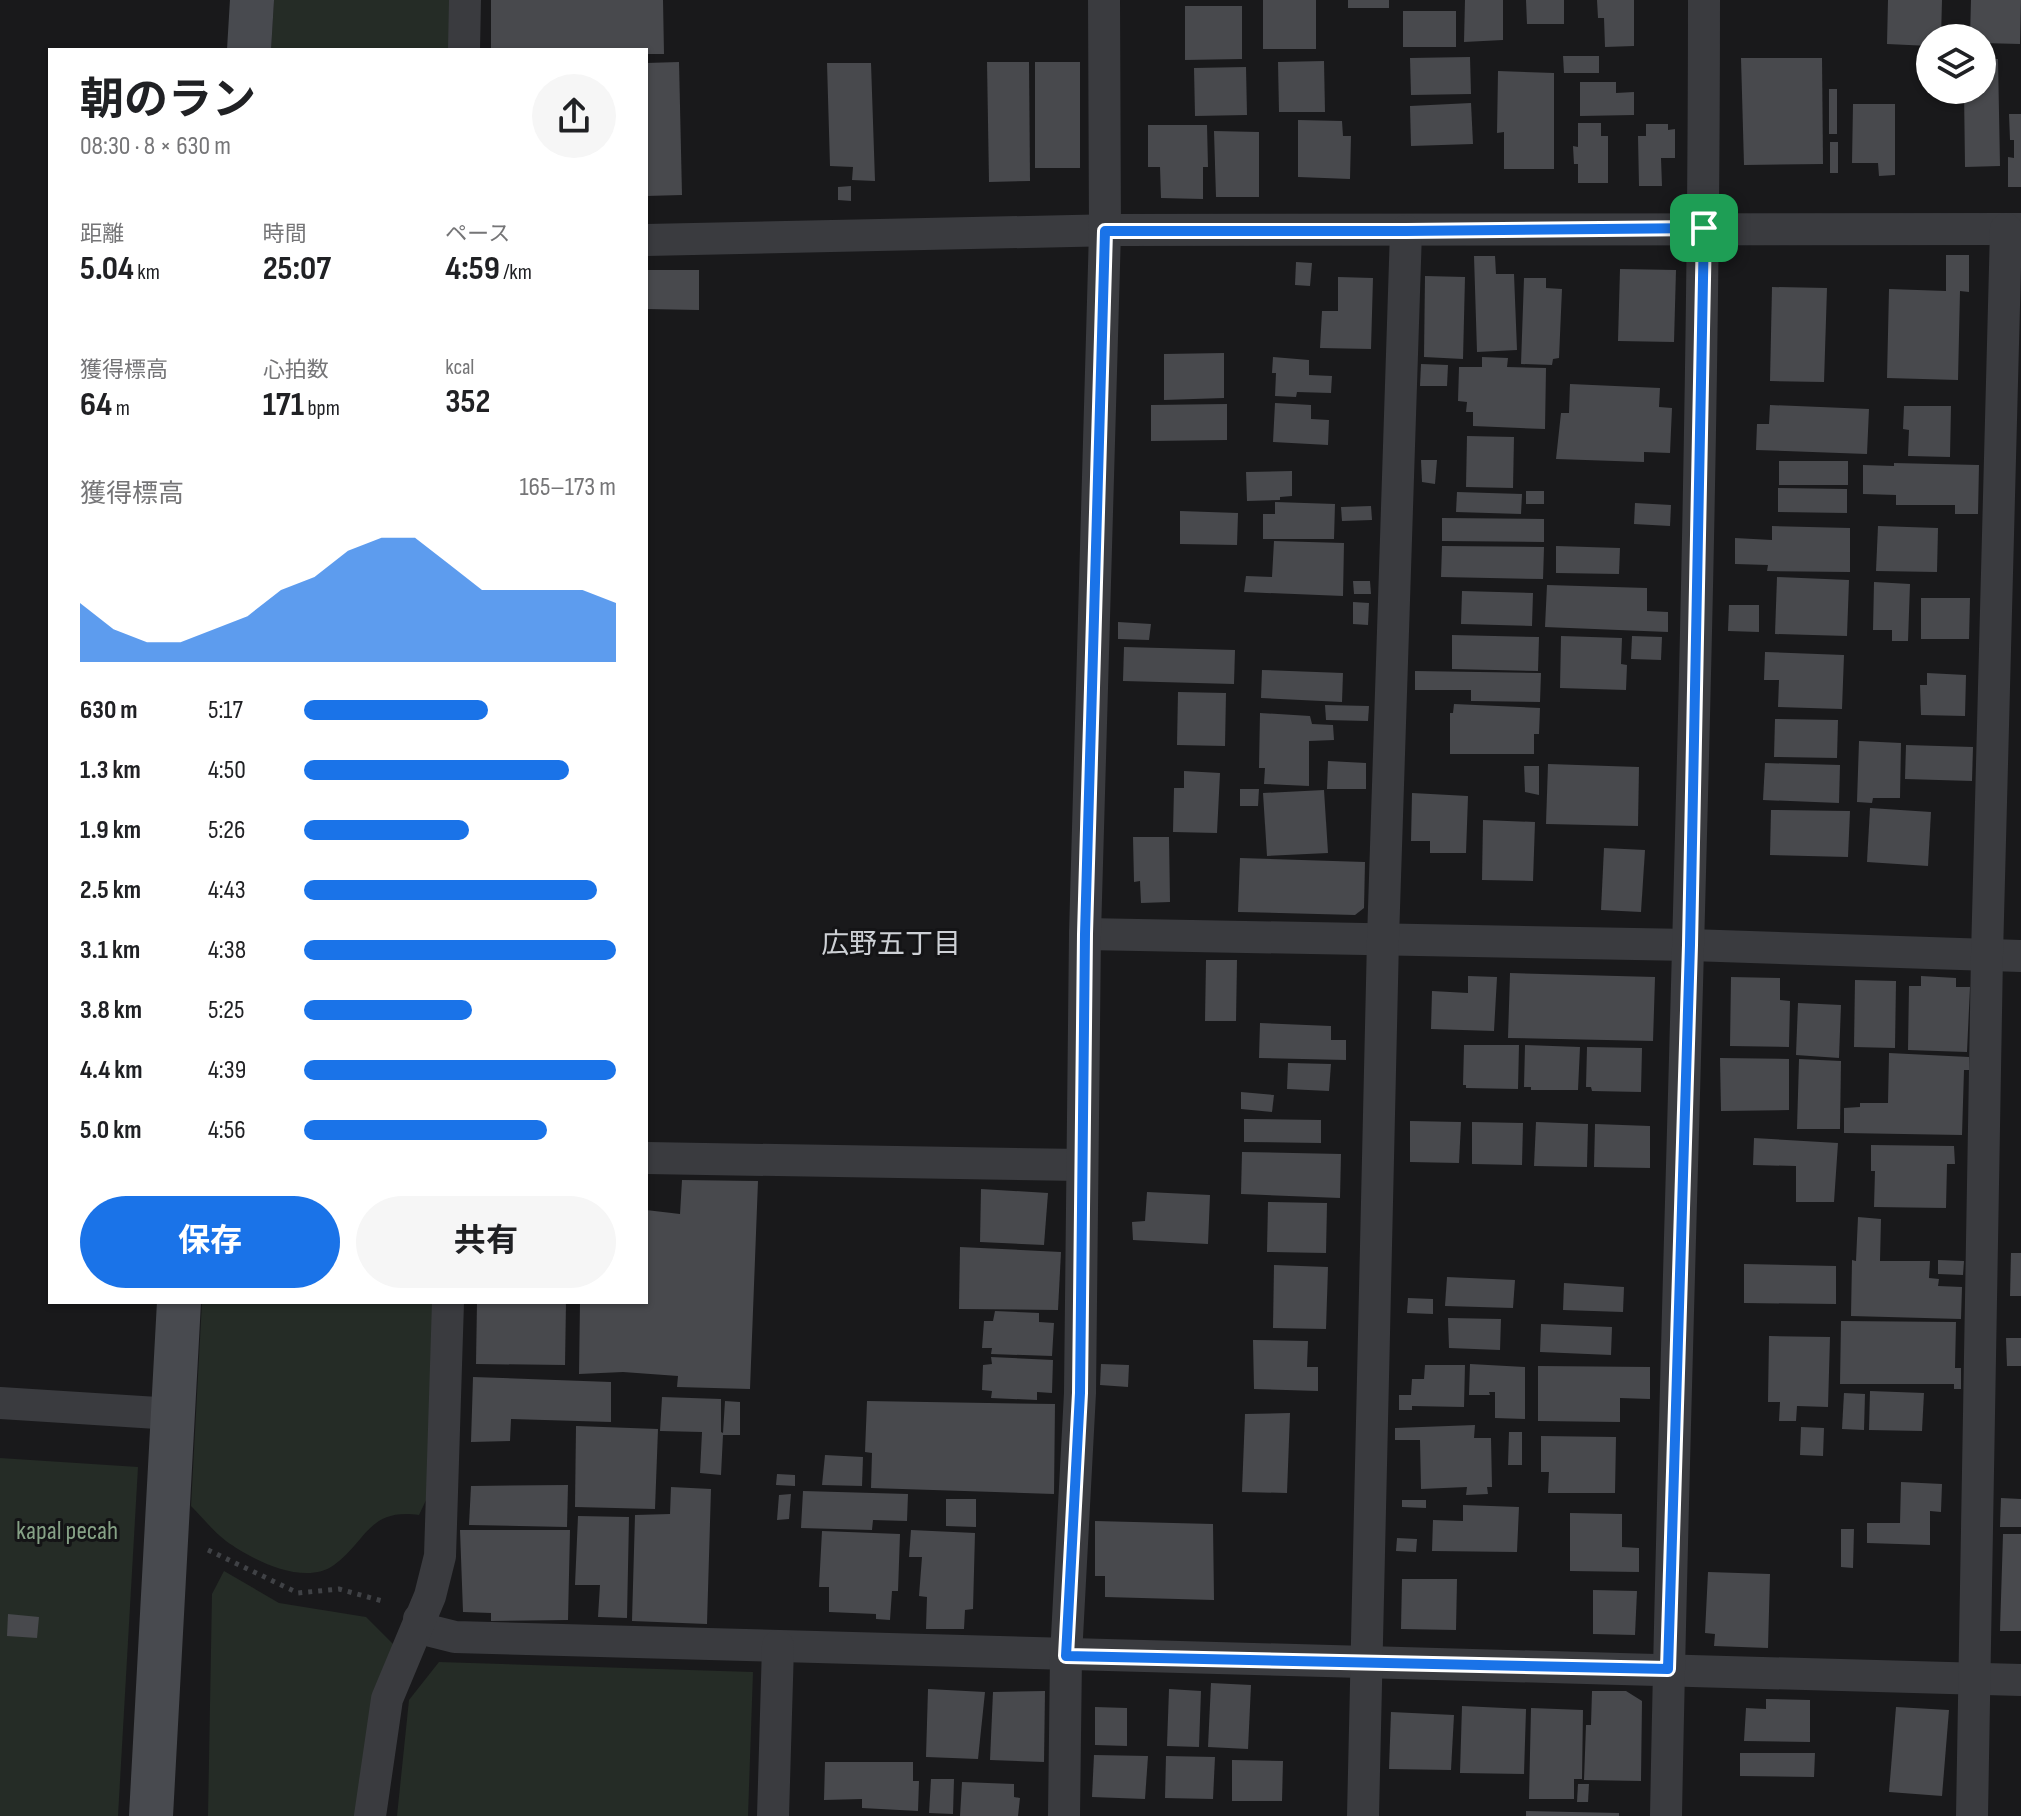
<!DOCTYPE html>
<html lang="ja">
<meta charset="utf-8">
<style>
:root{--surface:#fff;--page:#f6f6f6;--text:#202124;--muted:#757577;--accent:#1a73e8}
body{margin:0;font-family:"Sofia Sans Condensed","Noto Sans JP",sans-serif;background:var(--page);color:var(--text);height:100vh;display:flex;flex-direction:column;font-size:30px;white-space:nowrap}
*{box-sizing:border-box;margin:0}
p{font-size:26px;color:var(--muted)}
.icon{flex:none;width:44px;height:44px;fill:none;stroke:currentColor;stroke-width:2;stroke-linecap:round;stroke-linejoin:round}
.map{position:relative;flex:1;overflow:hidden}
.panel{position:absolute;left:48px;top:48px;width:600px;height:1256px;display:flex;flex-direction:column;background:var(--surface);border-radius:0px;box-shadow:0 2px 6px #0004}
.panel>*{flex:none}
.buttons{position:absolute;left:1916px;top:24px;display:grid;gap:16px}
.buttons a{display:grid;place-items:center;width:80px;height:80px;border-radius:50%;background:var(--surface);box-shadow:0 2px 6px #0004;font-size:40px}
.pin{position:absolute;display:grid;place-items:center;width:68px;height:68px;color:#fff;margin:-34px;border-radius:16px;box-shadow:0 4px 12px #0006}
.round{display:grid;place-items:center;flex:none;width:84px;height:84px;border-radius:42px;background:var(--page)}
.overview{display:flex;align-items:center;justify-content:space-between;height:136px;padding:0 32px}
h1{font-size:44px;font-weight:700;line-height:60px}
.stats{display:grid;grid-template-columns:repeat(3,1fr);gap:12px;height:136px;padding:8px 32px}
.stats div{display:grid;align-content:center}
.stats b{font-size:34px;font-weight:700}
.stats small{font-size:22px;font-weight:400}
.stats p{font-size:22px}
.chart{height:224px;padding:16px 32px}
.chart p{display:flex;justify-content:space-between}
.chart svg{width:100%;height:144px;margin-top:8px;fill:var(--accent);opacity:.7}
.primary-button{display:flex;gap:16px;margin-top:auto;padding:16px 32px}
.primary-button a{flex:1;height:92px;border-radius:48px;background:var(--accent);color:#fff;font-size:32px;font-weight:700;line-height:92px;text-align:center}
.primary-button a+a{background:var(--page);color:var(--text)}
ul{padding:0 32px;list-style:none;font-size:26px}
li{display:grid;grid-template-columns:128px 96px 1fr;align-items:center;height:60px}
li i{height:20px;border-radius:10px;background:var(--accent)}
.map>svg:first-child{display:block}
.green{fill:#252c26}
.building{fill:#48494d}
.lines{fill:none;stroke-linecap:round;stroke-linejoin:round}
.path{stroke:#404246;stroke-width:5;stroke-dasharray:4 6;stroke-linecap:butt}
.street{stroke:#3a3b3f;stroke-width:32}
.secondary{stroke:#484a4f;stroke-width:44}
.route-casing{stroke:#fff;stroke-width:16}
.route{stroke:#1a73e8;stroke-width:10}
.labels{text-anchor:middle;stroke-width:6;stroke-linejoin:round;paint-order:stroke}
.park-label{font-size:26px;fill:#86a286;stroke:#141416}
.neighbourhood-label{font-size:28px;fill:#cdd0d5;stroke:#141416}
</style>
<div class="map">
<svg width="2021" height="1816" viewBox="0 0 2021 1816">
<rect width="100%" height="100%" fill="#19191b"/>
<g class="green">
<path d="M274 0H451L450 50H271Z"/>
<path d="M202 1302H435L428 1496 419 1515C368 1508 367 1541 334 1565 304 1587 251 1559 226 1541 213 1531 202 1517 191 1506Z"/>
<path d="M0 1458 138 1467 118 1816H0Z"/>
<path d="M224 1571 279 1603 366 1617 403 1654 369 1816H208L212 1594Z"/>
<path d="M439 1662 753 1672 748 1816H397L409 1700Z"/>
</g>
<g class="building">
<path d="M491 0H663L664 54H646V50H491Z"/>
<rect x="1263" y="0" width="53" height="49"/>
<rect x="1348" y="0" width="41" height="8"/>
<path d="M1465 0H1503V40L1464 42Z"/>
<path d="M1526 0H1564V24H1527Z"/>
<path d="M1597 0H1634V46L1605 47 1604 18H1598Z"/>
<path d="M1888 0H1942L1941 38H1930V46L1887 44Z"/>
<path d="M1971 0H2021L2020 44 1982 43V38H1970Z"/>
<path d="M1185 6H1242V59L1185 60Z"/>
<rect x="1403" y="11" width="53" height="36"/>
<path d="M1563 56H1599V73H1564Z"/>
<path d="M1470 57 1471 94 1411 95 1410 58Z"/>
<path d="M1741 58H1822L1823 164 1744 165Z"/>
<path d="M1982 59H1998L2000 166 1965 167 1964 90H1982Z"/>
<path d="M1324 61 1325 112H1279L1278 62Z"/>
<path d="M679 62 682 195 646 196V63Z"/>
<path d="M987 62H1029L1030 181 989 182Z"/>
<rect x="1035" y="62" width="45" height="106"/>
<path d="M827 63H871L875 181 852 180 853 167 830 166Z"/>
<path d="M1246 67 1247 115 1195 116 1194 68Z"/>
<path d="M1498 71 1554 73V169H1504V132L1497 133Z"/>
<path d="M1580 82H1616V93L1634 92V115L1580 116Z"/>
<rect x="1829" y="89" width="8" height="45"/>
<path d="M1471 103 1473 144 1411 146 1410 106Z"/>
<path d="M1853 104H1895V175L1879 176 1878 163H1852Z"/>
<path d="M2009 114H2021V187H2008V157L2014 158V140H2010Z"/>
<path d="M1298 120 1342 121 1343 136H1351L1350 179 1298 177Z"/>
<path d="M1578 123H1601V136H1608V183H1578V164H1574L1573 146 1578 147Z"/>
<path d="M1646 124H1668V130L1675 129V158H1661L1662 186H1639L1638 136H1646Z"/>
<path d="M1148 125H1207L1208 167H1203V199L1161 198 1160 167H1148Z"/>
<path d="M1214 131 1259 132V197H1216Z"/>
<rect x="1830" y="142" width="8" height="31"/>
<path d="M851 186V201L838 200V187Z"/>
<path d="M1946 255H1969V292L1960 291 1958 380 1887 378 1889 289 1946 291Z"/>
<path d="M1474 256H1495L1496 274H1514L1517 350 1477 352Z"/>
<path d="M1296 262 1312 263 1310 286 1295 285Z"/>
<path d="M1620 269 1676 270 1674 342 1618 341Z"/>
<path d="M646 270H699V310L646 309Z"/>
<path d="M1425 276 1465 277 1463 359 1424 357Z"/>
<path d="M1338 277 1373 278 1371 349 1320 348 1322 311H1338Z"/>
<path d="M1524 278H1546V288L1562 289 1559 358 1553 359 1552 365 1521 364Z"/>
<path d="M1772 287 1827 288 1824 382 1770 381Z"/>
<path d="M1224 353V398L1164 400V354Z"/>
<path d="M1273 357 1309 360V375L1332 376 1331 393 1297 392 1296 397 1275 396 1276 373H1272Z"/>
<path d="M1482 357 1508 358 1507 367 1546 368 1545 429 1473 426V412H1466L1467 402 1458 401 1459 367H1482Z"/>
<path d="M1421 364 1448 365 1447 386H1420Z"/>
<path d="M1570 384 1660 388 1659 407 1672 408 1670 453 1644 452V462L1556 459 1561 413H1569Z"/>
<path d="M1275 403 1311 405V419L1329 420 1328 445 1273 442Z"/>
<path d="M1227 404V440L1151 441V405Z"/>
<path d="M1770 405 1869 409 1867 454 1756 450 1757 424H1769Z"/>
<path d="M1904 406H1951L1950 457 1908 456 1909 430 1903 429Z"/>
<path d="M1467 436 1514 437 1513 488 1466 487Z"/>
<path d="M1421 460H1437L1435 484 1422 482Z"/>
<rect x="1779" y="461" width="69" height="24"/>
<path d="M1894 463 1979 465 1978 514H1955V505H1896V495L1863 494V465L1894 466Z"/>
<path d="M1292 471V496L1280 497V500L1247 501 1246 472Z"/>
<path d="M1778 488 1847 489V513L1778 512Z"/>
<rect x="1526" y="491" width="18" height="13"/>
<path d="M1457 492 1522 494 1521 514 1456 512Z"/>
<path d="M1275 502 1335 504 1334 539H1263V514H1275Z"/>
<path d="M1635 503 1671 505 1670 526 1634 524Z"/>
<path d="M1371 506 1372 520 1342 521 1341 507Z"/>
<path d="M1180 511 1238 513 1237 545 1180 544Z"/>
<path d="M1442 518 1544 519V542L1442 541Z"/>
<path d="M1772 526 1850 528V572L1767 571 1768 565 1735 564V538L1772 540Z"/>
<path d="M1878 526 1938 528 1937 572 1876 571Z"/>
<path d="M1274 541 1344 543 1343 596 1244 592 1246 576 1272 577Z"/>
<path d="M1442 546 1544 547 1543 579 1441 577Z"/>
<path d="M1556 546 1620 548 1619 574 1556 573Z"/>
<path d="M1777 577 1849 580 1847 636 1775 634Z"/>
<path d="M1353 581H1370L1371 594H1354Z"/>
<path d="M1874 582 1910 584 1908 641H1892V630H1873Z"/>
<path d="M1547 585 1647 588V611L1668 612V632L1545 627Z"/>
<path d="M1462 591 1533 593 1532 626 1461 624Z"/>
<path d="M1921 598H1970L1969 639H1921Z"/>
<path d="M1353 602 1369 603 1368 625 1353 624Z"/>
<path d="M1729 605H1759V632L1728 631Z"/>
<path d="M1118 622 1151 624 1149 640 1118 639Z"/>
<path d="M1452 635 1539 637 1538 671 1452 669Z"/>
<path d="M1561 636 1622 638 1621 664 1627 665 1626 690 1560 688Z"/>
<path d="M1632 636 1662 637 1661 660 1631 659Z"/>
<path d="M1124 647 1235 650 1234 684 1123 681Z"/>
<path d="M1765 652 1844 655 1842 709 1778 707 1779 680H1764Z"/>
<path d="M1262 670 1343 673 1342 702 1261 698Z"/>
<path d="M1415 671 1541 673 1540 702 1471 701V690H1415Z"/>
<path d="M1927 673 1966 675 1965 716 1921 715 1920 685H1927Z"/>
<path d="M1178 692 1226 693 1225 746 1177 745Z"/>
<path d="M1454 704 1540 708 1539 734H1534V754H1450V713H1453Z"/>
<path d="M1325 705 1369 706 1368 721 1326 720Z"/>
<path d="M1260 713 1310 716 1312 724 1333 725 1334 740 1309 741V786L1264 784 1265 768H1259Z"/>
<path d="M1775 719 1838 720 1837 758 1774 757Z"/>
<path d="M1859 741 1901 743 1900 798H1873L1872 803 1857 802Z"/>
<path d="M1906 745 1973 747 1972 781 1905 779Z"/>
<path d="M1328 761 1366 763V789H1327Z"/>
<path d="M1765 763 1840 765 1839 803 1763 800Z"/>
<path d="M1548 764 1639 767 1638 826 1546 824Z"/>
<path d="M1524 766H1539V795L1525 792Z"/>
<path d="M1184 771 1220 773 1217 833 1173 832 1174 788H1184Z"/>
<path d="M1240 789H1259L1258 806H1240Z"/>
<path d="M1324 790 1328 853 1267 856 1263 793Z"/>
<path d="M1412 793 1468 796 1466 853H1430V841H1411Z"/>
<path d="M1870 808 1931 812 1928 866 1867 862Z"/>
<path d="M1771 810 1850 811 1848 857 1770 855Z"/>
<path d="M1483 820 1535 822 1533 881 1482 880Z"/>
<path d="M1133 837H1169L1170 902 1141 903 1140 881 1134 882Z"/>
<path d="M1604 848 1645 850 1641 912 1601 910Z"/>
<path d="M1240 858 1365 862 1364 908 1355 915 1238 912Z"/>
<path d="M1206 960H1237L1236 1021H1205Z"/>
<path d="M1510 973 1655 977 1653 1041 1508 1038Z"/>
<path d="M1468 976 1497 977 1494 1031 1431 1029 1432 991 1468 993Z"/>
<path d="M1921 976 1956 978V987H1970L1967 1052 1908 1050 1909 986H1921Z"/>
<path d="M1731 977 1780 978V1000L1790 1001 1789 1047 1730 1046Z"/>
<path d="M1855 980 1896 981 1895 1048 1854 1047Z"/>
<path d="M1798 1003 1841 1005 1839 1058 1796 1055Z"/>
<path d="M1260 1023 1331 1026V1040H1346V1060L1259 1058Z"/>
<path d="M1464 1045H1519L1518 1089 1466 1088V1085H1463Z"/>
<path d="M1525 1045 1580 1047 1578 1090H1531V1087H1524Z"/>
<path d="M1587 1047 1642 1048 1641 1092 1592 1091 1591 1087H1586Z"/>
<path d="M1889 1053 1969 1057V1070H1964L1962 1135 1844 1133V1108L1860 1107V1103H1888Z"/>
<path d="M1720 1058 1789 1059V1110L1721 1111Z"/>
<path d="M1799 1059 1841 1061 1840 1129H1797Z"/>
<path d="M1288 1063 1331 1064 1329 1091 1287 1089Z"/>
<path d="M1241 1092 1274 1095 1272 1112 1241 1109Z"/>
<path d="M1244 1119 1321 1120V1143L1244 1142Z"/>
<path d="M1410 1121 1461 1122 1459 1163 1410 1162Z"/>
<path d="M1472 1122 1523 1123 1522 1165 1472 1164Z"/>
<path d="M1536 1122 1588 1124 1587 1167 1534 1166Z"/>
<path d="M1595 1124 1650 1126V1168L1594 1167Z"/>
<path d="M1754 1138 1838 1143 1834 1202H1796V1166L1753 1165Z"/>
<path d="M1871 1145 1954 1146 1955 1164H1947L1946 1208 1874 1207 1875 1171H1871Z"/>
<path d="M1242 1152 1341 1154 1340 1198 1241 1194Z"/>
<path d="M682 1180 758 1181 750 1389 677 1387 678 1376 623 1372 579 1374 580 1302H646V1210L680 1214Z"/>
<path d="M981 1189 1048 1193 1044 1245 980 1242Z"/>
<path d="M1147 1192 1210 1195 1208 1244 1133 1240 1132 1222 1145 1221Z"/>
<path d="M1268 1202 1327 1203 1326 1253 1267 1252Z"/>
<path d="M1858 1217 1881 1219 1880 1261H1930L1929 1278 1939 1279 1938 1286 1962 1287 1961 1319 1851 1316 1852 1260 1856 1261Z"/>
<path d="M960 1247 1061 1252 1058 1310 959 1309Z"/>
<path d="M2011 1253H2021V1296H2010Z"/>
<path d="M1938 1260 1964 1261 1963 1275 1938 1274Z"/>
<path d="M1744 1264 1836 1266V1304L1744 1303Z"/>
<path d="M1274 1265 1328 1267 1326 1329 1273 1328Z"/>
<path d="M1447 1277 1515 1280 1513 1308 1445 1306Z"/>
<path d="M1564 1283 1624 1287 1623 1312 1563 1310Z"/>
<path d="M1408 1298 1433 1299V1314L1407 1313Z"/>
<path d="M477 1302H566L565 1365 476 1364Z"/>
<path d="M995 1311 1039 1313V1322L1054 1323 1052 1356 991 1354 992 1348H982L984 1321H993Z"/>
<path d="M1448 1318 1501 1319 1500 1350 1449 1348Z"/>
<path d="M1841 1321 1956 1322 1955 1368H1961V1389H1954V1384H1840Z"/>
<path d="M1541 1324 1612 1327 1611 1355 1540 1352Z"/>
<path d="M1769 1336 1830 1337 1828 1407 1797 1406 1796 1421H1779L1780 1402H1768Z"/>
<path d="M2006 1338H2021V1366H2007Z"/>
<path d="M1253 1340 1308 1341 1307 1367H1318V1391L1254 1389Z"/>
<path d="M991 1357 1053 1360 1052 1393 1037 1392V1400L991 1398 992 1391 982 1390 983 1365 992 1364Z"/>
<path d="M1101 1364 1129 1365 1128 1387 1100 1385Z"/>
<path d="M1470 1364 1525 1367V1419L1495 1418V1392H1489L1490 1395H1469Z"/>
<path d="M1425 1365H1465L1464 1407 1412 1406V1410H1399V1395H1411L1412 1379H1424Z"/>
<path d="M1538 1366 1650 1367V1399L1620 1398V1422L1538 1421Z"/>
<path d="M473 1377 611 1382V1422L511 1419 510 1441 471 1442Z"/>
<path d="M1870 1391 1924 1393 1922 1431 1869 1430Z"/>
<path d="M1844 1393 1865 1394 1864 1430 1842 1429Z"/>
<path d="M662 1397 721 1399V1432L723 1433 725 1401 740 1402V1435H723L721 1475 700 1473 702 1432 660 1431Z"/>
<path d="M867 1401 1055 1404 1054 1494 871 1488 872 1453 865 1452Z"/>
<path d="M1290 1413 1287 1493 1242 1492 1245 1414Z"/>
<path d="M1475 1425 1474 1438H1491L1492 1487H1487L1488 1494 1466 1495 1467 1487 1421 1489 1420 1440H1395V1428Z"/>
<path d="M576 1426 658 1429 655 1509 575 1507Z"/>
<path d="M1801 1427 1824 1428 1823 1456 1800 1455Z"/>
<path d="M1509 1432H1522V1465H1508Z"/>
<path d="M1541 1436 1616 1437 1615 1493H1548L1549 1472H1541Z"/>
<path d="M825 1455 863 1457 862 1486 822 1485Z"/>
<path d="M777 1474 795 1475V1486L776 1485Z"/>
<path d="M1901 1482 1942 1484 1941 1512 1930 1511V1545L1867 1543V1523H1900Z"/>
<path d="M568 1485 567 1527 469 1525 471 1486Z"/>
<path d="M671 1487 711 1489 707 1624 632 1621 635 1515 670 1514Z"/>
<path d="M803 1491 908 1494 907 1521 873 1520 872 1530 801 1528Z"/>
<path d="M791 1494 789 1519 777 1520 779 1495Z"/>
<path d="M2001 1498 2021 1499V1527H2000Z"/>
<path d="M946 1499H976V1527L946 1526Z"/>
<path d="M1402 1500H1426V1508L1402 1507Z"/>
<path d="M1463 1505 1519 1507 1517 1552 1432 1551 1433 1520 1463 1521Z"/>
<path d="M1570 1513 1622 1514V1547L1639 1548V1572L1570 1571Z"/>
<path d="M578 1516 629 1517 627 1618 598 1617 600 1585H575Z"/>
<path d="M1095 1521 1213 1524 1214 1600 1105 1597V1576H1095Z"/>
<path d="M1841 1529H1854L1853 1568 1841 1567Z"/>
<path d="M460 1530H570L568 1620 491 1621V1613L463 1612Z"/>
<path d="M911 1530 975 1533 973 1609 965 1610 964 1629H926L927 1597 919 1596 922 1557H909Z"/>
<path d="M822 1531 900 1534 898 1591H892L890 1620 876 1619V1614L829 1612V1587H819Z"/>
<path d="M2003 1534H2021V1631H2000Z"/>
<path d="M1397 1538 1417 1539 1416 1552 1396 1551Z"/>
<path d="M1708 1572 1770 1574 1768 1648 1714 1646 1715 1634 1705 1633Z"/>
<path d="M1402 1579H1457L1456 1630 1401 1629Z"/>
<path d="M1593 1590 1637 1591 1635 1635 1593 1634Z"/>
<path d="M8 1614 39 1617 37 1638 7 1636Z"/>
<path d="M1211 1683 1251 1685 1248 1749 1208 1747Z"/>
<path d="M928 1689 985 1692 978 1759 926 1757Z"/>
<path d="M1169 1689 1201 1691 1199 1747 1167 1746Z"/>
<path d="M1045 1691 1044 1762 990 1760 993 1692Z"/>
<path d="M1592 1691H1626L1642 1701 1641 1781 1584 1780 1586 1725H1591Z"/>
<path d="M1766 1699 1810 1700V1742L1744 1741 1746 1708 1766 1709Z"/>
<path d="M1462 1706 1526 1709 1524 1774 1460 1773Z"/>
<path d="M1095 1707 1127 1708V1746L1095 1745Z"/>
<path d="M1896 1707 1949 1710 1942 1796 1889 1792Z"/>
<path d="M1531 1708 1583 1710 1582 1779H1574V1799H1529Z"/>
<path d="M1391 1712 1454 1715 1451 1770 1389 1769Z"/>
<path d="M1740 1753H1815L1814 1777 1740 1776Z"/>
<path d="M1094 1755 1148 1756 1145 1799 1092 1797Z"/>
<path d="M1166 1756 1215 1757 1213 1799 1165 1798Z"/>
<path d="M1232 1760 1283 1761 1282 1801H1232Z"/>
<path d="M825 1762H913V1781H919L918 1811 862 1808V1799L824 1800Z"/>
<path d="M931 1779H954L953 1814 929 1813Z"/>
<path d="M962 1782 1014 1784V1797L1020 1798 1018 1816H960Z"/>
<path d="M1578 1784H1589L1588 1802H1577Z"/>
<path d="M1526 1811 1619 1813V1816H1526Z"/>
</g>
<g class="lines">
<path class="path" d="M208 1550 298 1593 339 1589 386 1602"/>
<g class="street">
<path d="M464 50 465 0"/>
<path d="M646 240 1117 230 2021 229"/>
<path d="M1085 934 1690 945 2021 956"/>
<path d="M646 1158 1081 1165"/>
<path d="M0 1403 173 1414"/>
<path d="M419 1619 431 1631 455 1637 2021 1680"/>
<path d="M370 1816 387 1699 430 1596 440 1556 448 1302"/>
<path d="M773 1816 778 1646"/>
<path d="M1064 1816 1066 1656 1080 1393 1085 934 1105 231 1104 0"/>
<path d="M1363 1816 1383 939 1406 231"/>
<path d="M1666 1816C1677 1211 1704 606 1704 0"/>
<path d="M1972 1816 1987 955 2006 229"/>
</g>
<g class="secondary">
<path d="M249 50 252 0"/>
<path d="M151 1816 179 1302"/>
</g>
</g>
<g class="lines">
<g class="route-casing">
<path id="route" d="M1704 228 1690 945 1668 1669 1066 1656 1080 1393 1085 934 1105 231H1406Z"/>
</g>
<use href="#route" class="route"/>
</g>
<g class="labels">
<g class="park-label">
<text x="67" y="1539">kapal pecah</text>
</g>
<g class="neighbourhood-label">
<text x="891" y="953">広野五丁目</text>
</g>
</g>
</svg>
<div class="buttons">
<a><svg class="icon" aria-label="layers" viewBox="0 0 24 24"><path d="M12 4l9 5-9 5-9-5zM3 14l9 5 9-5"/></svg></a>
</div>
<div class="pin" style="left:1704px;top:228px;background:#1e9e55"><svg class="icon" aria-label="arrive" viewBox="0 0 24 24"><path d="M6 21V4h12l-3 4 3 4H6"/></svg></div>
<section class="panel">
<div class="overview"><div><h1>朝のラン</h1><p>08:30 · 8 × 630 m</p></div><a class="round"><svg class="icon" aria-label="share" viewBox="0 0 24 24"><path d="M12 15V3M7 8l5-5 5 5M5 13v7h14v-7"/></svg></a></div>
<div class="stats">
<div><p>距離</p><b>5.04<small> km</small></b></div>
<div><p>時間</p><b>25:07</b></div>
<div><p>ペース</p><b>4:59<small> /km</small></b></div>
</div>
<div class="stats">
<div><p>獲得標高</p><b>64<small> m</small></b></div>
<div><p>心拍数</p><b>171<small> bpm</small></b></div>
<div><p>kcal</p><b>352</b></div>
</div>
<div class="chart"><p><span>獲得標高</span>165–173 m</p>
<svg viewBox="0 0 160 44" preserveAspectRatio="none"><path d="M0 44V26L10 34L20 38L30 38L40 34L50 30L60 22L70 18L80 10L90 6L100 6L110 14L120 22L130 22L140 22L150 22L160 26V44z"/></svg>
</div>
<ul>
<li><b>630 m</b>5:17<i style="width:59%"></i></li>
<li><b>1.3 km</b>4:50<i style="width:85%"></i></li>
<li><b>1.9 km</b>5:26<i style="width:53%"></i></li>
<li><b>2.5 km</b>4:43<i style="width:94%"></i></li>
<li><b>3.1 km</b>4:38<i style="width:100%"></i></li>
<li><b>3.8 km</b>5:25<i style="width:54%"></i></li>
<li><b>4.4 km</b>4:39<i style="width:100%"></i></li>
<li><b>5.0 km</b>4:56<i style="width:78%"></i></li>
</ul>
<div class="primary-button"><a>保存</a><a>共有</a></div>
</section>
</div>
